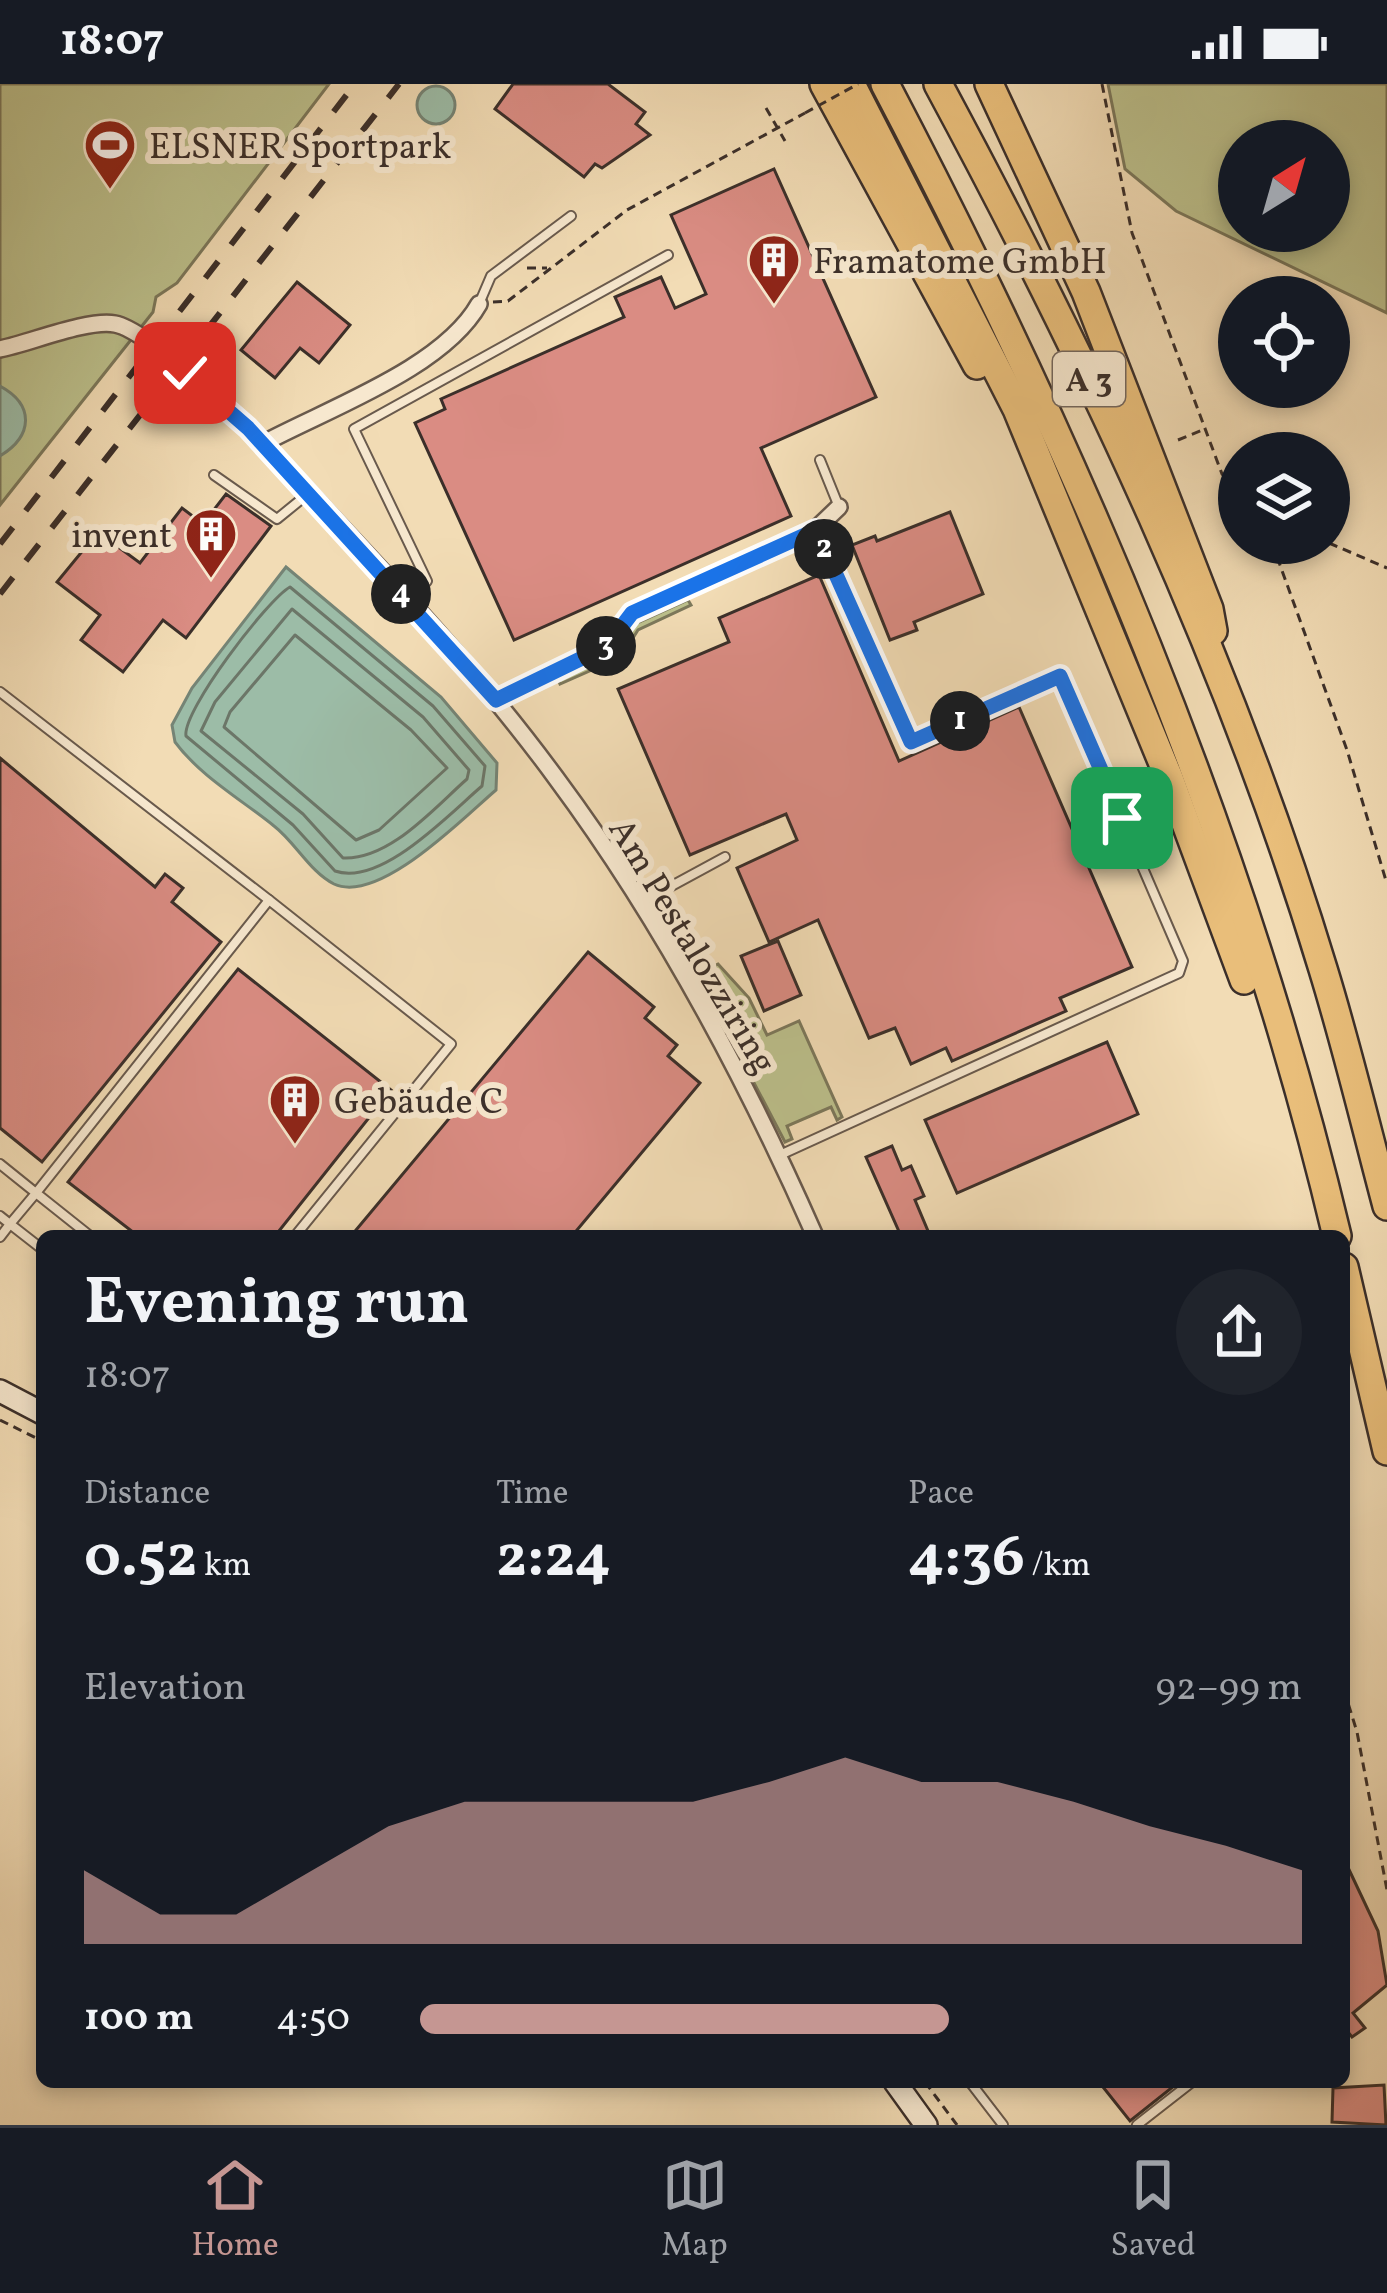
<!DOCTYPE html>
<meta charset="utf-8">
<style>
:root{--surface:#171b24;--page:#20242c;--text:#f1f3f6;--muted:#9ea1a6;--line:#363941;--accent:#c59692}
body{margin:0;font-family:Vollkorn,serif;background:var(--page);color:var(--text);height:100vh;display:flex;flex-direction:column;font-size:45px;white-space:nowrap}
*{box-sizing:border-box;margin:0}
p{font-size:39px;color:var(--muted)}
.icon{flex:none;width:66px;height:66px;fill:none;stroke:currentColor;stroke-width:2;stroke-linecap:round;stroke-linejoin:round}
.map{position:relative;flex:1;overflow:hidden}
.sheet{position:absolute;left:36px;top:1146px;width:1314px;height:858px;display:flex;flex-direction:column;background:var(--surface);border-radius:18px;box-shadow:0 6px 18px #0003}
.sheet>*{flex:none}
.needle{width:78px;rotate:37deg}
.fabs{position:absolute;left:1218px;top:36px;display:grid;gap:24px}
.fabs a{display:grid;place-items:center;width:132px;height:132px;border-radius:50%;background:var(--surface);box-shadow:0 6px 18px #0003;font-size:60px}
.pin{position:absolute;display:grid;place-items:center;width:102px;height:102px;color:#fff;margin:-51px;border-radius:24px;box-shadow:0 6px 18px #0006}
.km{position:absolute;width:60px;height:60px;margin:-30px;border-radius:50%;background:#222;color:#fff;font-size:33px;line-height:60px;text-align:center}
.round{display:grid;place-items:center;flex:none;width:126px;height:126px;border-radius:63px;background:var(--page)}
.overview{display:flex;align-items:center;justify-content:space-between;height:204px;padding:0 48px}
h1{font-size:66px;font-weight:700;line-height:90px}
.figures{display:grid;grid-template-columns:repeat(3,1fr);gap:18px;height:204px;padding:12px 48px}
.figures div{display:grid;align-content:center}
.figures b{font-size:60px;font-weight:700}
.figures small{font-size:33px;font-weight:400}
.figures p{font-size:33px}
.chart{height:336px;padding:24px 48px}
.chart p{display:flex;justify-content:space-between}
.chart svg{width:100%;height:216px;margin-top:12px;fill:var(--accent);opacity:.7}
ul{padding:0 48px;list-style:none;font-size:39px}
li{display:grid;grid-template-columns:192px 144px 1fr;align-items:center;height:90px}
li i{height:30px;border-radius:15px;background:var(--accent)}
.status{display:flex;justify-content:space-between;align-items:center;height:84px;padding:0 60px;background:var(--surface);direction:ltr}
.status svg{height:33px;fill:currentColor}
.menu{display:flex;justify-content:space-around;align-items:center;height:168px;border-top:3px solid var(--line);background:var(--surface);font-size:33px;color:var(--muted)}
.menu a{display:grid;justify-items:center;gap:6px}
.menu .current{color:var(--accent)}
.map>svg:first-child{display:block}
.green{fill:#bcc08c;stroke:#7c785b;stroke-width:3;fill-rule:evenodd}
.water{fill:#9cbca7;stroke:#758475;stroke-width:3}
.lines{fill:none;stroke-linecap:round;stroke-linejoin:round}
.shore{stroke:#6c7668;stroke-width:3}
.building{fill:#da8c83;stroke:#3b2f2a;stroke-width:3}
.lane-casing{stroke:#695a4d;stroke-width:12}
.street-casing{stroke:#695a4d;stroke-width:20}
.secondary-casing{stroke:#3b2f2a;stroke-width:26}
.highway-casing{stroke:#3b2f2a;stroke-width:32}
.path{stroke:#3b2f2a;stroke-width:3;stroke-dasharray:9 6;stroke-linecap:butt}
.lane{stroke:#f7e8cf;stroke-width:8}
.street{stroke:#f7e8cf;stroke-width:15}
.secondary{stroke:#f7e8cf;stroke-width:21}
.highway{stroke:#e9be7a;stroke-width:27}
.rail{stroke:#3b2f2a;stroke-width:6;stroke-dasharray:21 21;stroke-linecap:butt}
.path-bridge{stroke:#3b2f2a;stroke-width:3;stroke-dasharray:9 6;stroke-linecap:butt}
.route-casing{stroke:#fff;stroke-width:24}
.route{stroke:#1a73e8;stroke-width:15}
.labels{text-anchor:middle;stroke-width:12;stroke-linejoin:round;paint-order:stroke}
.shield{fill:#f7e8cf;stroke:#73665c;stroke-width:3}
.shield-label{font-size:33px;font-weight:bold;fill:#3b2f2a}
.poi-label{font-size:36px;fill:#3b2f2a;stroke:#f7e8cf;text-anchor:start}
.street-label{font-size:36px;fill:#3b2f2a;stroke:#f7e8cf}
</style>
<div class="status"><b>18:07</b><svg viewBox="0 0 49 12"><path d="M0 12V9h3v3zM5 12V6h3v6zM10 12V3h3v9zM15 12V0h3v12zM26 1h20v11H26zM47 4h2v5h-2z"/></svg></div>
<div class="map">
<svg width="1387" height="2041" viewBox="0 0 1387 2041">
<rect width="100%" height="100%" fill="#f2dcb5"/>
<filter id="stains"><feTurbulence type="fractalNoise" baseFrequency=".00167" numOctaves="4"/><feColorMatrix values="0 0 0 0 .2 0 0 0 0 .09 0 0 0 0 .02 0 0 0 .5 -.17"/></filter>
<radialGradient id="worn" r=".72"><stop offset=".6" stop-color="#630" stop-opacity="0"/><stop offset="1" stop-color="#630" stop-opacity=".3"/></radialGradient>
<g class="green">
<path d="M0 0H329L177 199 156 213 153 228 0 421Z"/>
<path d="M1108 0H1387V229L1176 127 1125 85ZM1239 57H1329V147H1239Z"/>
<path d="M688 516 691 521 638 546 621 573 560 600 558 595 616 568 633 541Z"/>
<path d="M718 880 749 914 767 951 799 937 842 1033 837 1036 831 1023 787 1042 792 1055 785 1058 697 890Z"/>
</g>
<g class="water">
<circle cx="436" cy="21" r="19"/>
<path d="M0 302C35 321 33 352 0 372Z"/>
<path d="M286 483 441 613 497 679 496 706C464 733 379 821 334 800 310 788 295 758 274 742 242 716 200 692 175 658L172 641 192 604Z"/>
</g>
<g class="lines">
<g class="shore">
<path d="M290 503 433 622 485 682 482 702C449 730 381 803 335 787L293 741 186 652C182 627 268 515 290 503Z"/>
<path d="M292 525 423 633 469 686 467 695C434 724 390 776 343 774L303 730 201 647 215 618Z"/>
<path d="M295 551 411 646 447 684 379 746 356 756 224 643 230 628Z"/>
</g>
</g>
<g class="building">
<path d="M513 0H608L645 28 636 40 650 51 602 84 595 80 584 93 495 25Z"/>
<path d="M774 85 876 313 761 364 791 432 514 556 415 339 445 325 441 315 624 233 615 213 661 193 675 224 706 210 671 131Z"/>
<path d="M297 198 350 241 319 279 300 264 275 294 241 266Z"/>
<path d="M226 410 271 442 186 554 163 536 123 588 81 556 100 531 57 498 98 448 140 479 182 424 203 440Z"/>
<path d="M950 428 983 510 914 538 917 546 890 556 852 461 875 452 877 457Z"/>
<path d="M819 491 899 677 1019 623 1132 883 1060 914 1066 927 952 977 946 964 911 980 895 944 869 954 818 836 769 858 737 784 797 756 786 730 690 771 618 605 729 558 719 534Z"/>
<path d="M0 674 155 803 165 790 183 804 172 818 221 858 42 1078 0 1044Z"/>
<path d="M778 857 801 911 764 927 741 872Z"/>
<path d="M588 868 654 923 645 934 677 961 668 972 700 999 572 1152H351Z"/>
<path d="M238 885 391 1006 275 1152H138L68 1098Z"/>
<path d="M1107 958 1138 1030 957 1109 925 1036Z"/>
<path d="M892 1062 902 1086 911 1082 924 1112 915 1116 928 1147 916 1152H901L866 1073Z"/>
<path d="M1344 1775 1378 1847 1387 1901 1353 1929 1365 1944 1352 1953 1344 1943Z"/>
<path d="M1099 1998H1179L1130 2037Z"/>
<path d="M1384 2001 1386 2041 1332 2038 1333 2004Z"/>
</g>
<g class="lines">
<g class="lane-casing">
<g id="lane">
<path d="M479 220 491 192 571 132"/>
<path d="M820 376 839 423"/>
<path d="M214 391 277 435 309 409"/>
<path d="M410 518 427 497 354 345 668 171"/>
<path d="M0 608 269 816"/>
<path d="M642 818 725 773"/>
<path d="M780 1071 1179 889 1183 877 1060 592 911 658 817 448"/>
<path d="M0 1080 36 1109 10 1140 42 1165"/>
<path d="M0 1132 10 1140 0 1153"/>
<path d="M90 1152 36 1109 269 816 451 960 295 1152"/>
<path d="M970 1998 1003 2041"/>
<path d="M1137 2041 1192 1998"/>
</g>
</g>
<g class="street-casing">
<g id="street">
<path d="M0 265C30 259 87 235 115 240 152 247 252 349 281 379 376 480 474 582 556 694 660 834 745 993 815 1152"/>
<path d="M262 360C329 324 443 284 479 220"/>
<path d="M496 616 607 562 632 529 816 445 839 423"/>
</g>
</g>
<g class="secondary-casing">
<g id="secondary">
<path d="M0 1307 42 1329"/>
<path d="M895 1998 926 2041"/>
</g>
</g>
<g class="highway-casing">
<g id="highway">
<path d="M824 0 977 281"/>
<path d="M851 0 1017 325 1169 694 1244 896"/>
<path d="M885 0C1077 366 1241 749 1337 1152"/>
<path d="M938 0C1090 282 1230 578 1323 885 1347 963 1366 1043 1387 1122"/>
<path d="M989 0 1086 208 1209 525 1213 547"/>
<path d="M1344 1183 1387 1367"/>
</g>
</g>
<g class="path">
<path d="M1102 0 1132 149 1222 390 1239 410"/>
<path d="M766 24 785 57"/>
<path d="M527 184H547"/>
<path d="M493 218 508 217 627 126 805 29"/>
<path d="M1178 356 1205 345"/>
<path d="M1272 459 1347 666 1387 800"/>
<path d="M1329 459 1387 484"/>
<path d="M0 1336 42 1357"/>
<path d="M1344 1606 1357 1648 1387 1806"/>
<path d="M925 1998 957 2041"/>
</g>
<use href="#lane" class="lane"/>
<use href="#street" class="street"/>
<use href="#secondary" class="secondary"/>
<use href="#highway" class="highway"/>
<g class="rail">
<path d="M0 460 355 0"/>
<path d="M0 510 399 0"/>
</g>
<path class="path-bridge" d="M805 29 858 0"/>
</g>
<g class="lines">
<g class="route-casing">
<path id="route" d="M185 289 248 344 496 616 607 562 632 529 816 446 911 658 1060 592 1122 734"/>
</g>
<use href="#route" class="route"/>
</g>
<defs>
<g id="stadium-pin" transform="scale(2.7)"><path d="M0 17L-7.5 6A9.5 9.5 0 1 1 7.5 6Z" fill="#8f2418" stroke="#f7e8cf"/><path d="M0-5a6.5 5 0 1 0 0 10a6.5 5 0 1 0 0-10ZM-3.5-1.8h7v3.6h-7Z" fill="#fff"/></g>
<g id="building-pin" transform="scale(2.7)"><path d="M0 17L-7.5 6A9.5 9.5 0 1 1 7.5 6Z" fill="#8f2418" stroke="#f7e8cf"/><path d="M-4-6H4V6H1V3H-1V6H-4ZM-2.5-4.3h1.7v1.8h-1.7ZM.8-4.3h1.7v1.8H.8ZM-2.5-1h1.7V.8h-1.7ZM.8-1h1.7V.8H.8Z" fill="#fff"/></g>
</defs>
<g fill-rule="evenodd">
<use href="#stadium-pin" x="110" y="61"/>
<use href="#building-pin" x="774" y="176"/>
<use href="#building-pin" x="211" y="450"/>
<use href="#building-pin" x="295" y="1016"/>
</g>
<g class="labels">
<rect class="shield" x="1053" y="268" width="72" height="54" rx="9"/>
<g class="shield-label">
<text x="1089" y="307">A 3</text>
</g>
<g class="poi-label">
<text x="149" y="74">ELSNER Sportpark</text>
<text x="813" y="189">Framatome GmbH</text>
<text x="172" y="463" text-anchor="end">invent</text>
<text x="334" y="1029">Gebäude C</text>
</g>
<g class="street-label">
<text transform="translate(694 861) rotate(59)" y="13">Am Pestalozziring</text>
</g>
</g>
<rect width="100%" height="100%" filter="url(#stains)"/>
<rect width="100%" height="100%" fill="url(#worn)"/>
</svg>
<div class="fabs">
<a><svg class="needle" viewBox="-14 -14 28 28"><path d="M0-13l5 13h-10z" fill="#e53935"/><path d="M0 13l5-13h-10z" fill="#9ea1a6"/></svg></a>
<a><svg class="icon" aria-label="locate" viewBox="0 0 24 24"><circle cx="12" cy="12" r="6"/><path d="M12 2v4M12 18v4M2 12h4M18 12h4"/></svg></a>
<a><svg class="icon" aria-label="layers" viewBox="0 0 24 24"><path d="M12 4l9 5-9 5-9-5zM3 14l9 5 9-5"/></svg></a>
</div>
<div class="pin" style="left:1122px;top:734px;background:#1e9e55"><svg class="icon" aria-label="arrive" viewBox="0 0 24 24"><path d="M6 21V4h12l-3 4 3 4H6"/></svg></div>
<div class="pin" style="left:185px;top:289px;background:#d93025"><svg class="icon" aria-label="check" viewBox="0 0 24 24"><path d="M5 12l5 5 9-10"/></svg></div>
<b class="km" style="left:960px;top:637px">1</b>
<b class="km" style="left:824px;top:465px">2</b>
<b class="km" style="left:606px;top:562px">3</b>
<b class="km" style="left:401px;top:510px">4</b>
<section class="sheet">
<div class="overview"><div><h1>Evening run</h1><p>18:07</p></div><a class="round"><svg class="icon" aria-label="share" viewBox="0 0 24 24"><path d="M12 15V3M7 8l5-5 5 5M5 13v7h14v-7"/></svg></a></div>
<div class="figures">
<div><p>Distance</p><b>0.52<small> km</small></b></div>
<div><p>Time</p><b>2:24</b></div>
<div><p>Pace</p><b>4:36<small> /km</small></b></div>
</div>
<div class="chart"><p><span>Elevation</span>92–99 m</p>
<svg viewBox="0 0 160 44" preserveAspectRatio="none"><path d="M0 44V29L10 38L20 38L30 29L40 20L50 15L60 15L70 15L80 15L90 11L100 6L110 11L120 11L130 15L140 20L150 24L160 29V44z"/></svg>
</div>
<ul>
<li><b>100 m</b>4:50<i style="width:60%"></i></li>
</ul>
</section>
</div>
<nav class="menu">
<a class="current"><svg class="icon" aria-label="home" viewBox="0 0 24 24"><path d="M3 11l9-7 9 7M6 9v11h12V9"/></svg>Home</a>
<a><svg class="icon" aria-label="map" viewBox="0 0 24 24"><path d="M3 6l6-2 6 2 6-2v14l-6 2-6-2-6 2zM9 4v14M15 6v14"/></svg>Map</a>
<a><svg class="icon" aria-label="saved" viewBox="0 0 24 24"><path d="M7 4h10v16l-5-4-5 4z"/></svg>Saved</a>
</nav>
